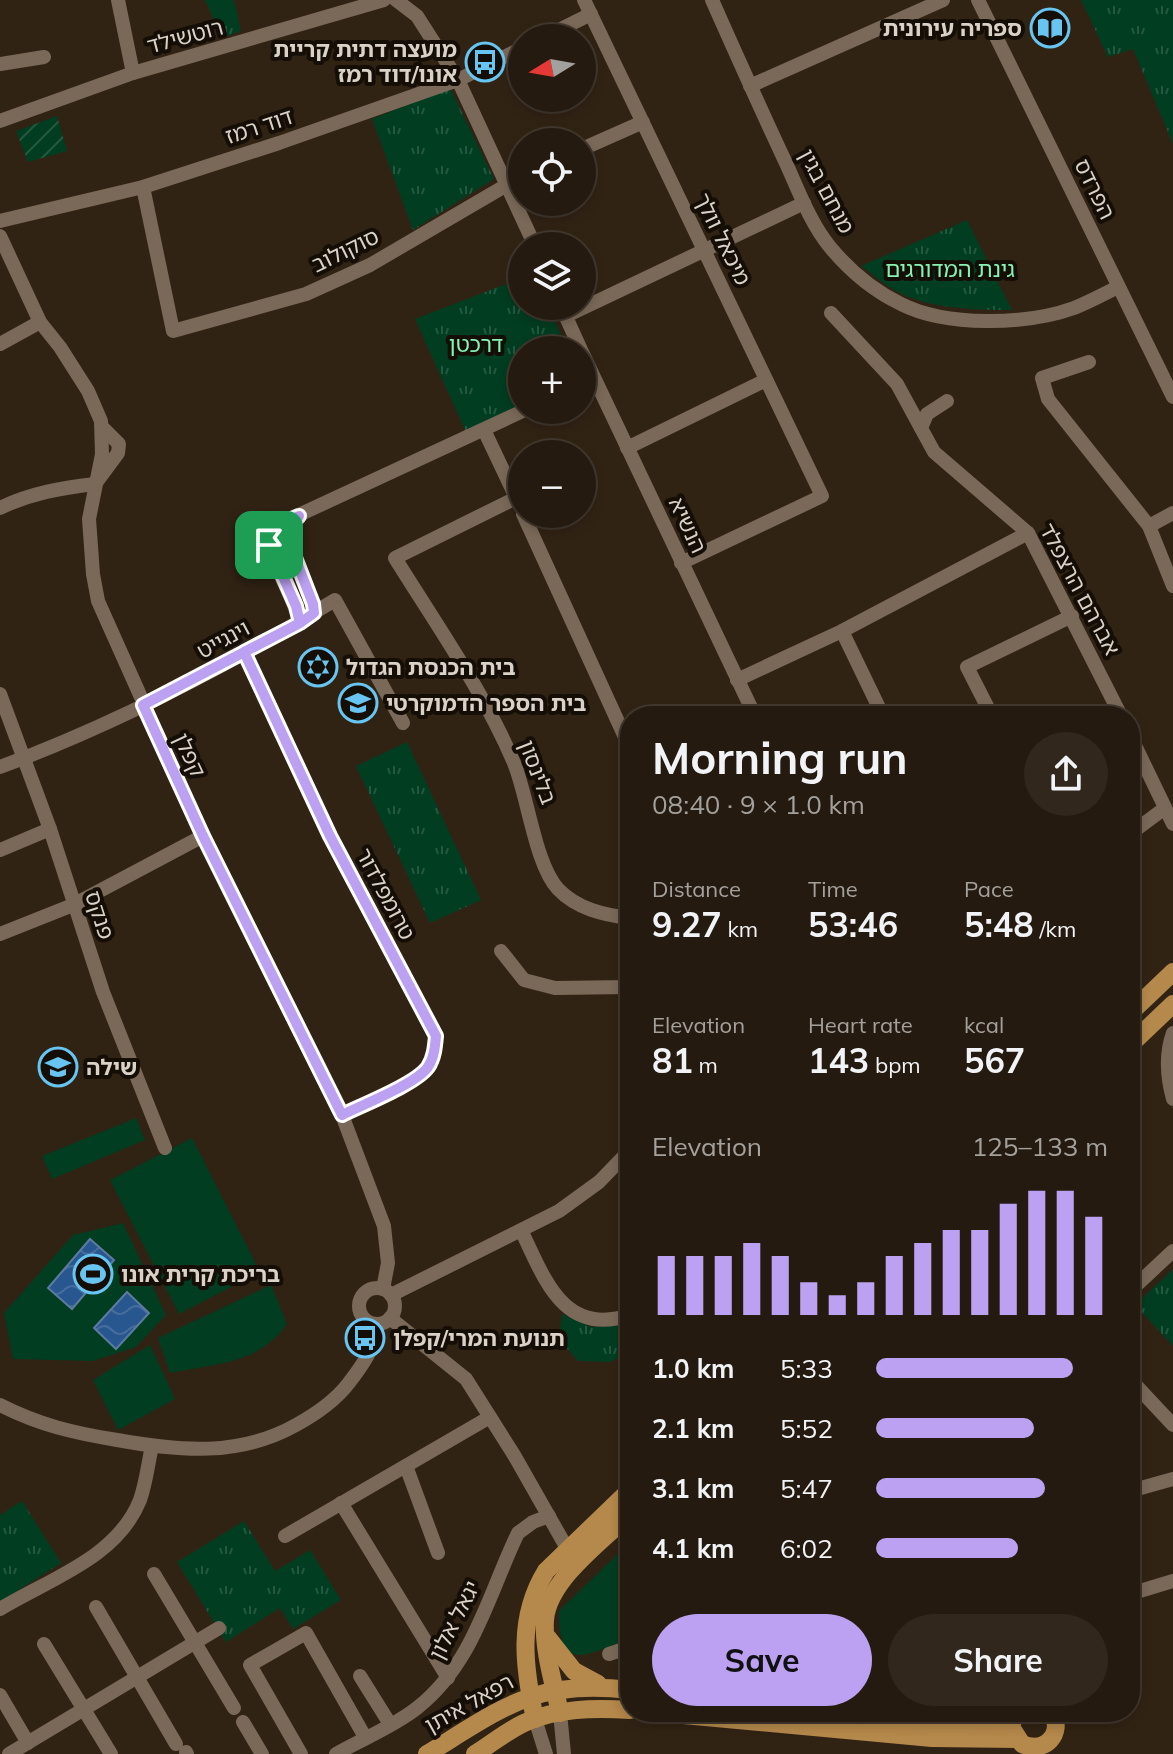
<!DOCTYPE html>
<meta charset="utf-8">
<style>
:root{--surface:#251a0f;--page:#31271d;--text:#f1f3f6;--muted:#a3a19e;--line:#42382f;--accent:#bca0f2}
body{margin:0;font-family:Mulish,"Noto Sans Hebrew",sans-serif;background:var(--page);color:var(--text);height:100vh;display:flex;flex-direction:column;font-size:30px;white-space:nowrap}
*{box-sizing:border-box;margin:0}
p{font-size:26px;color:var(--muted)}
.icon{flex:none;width:44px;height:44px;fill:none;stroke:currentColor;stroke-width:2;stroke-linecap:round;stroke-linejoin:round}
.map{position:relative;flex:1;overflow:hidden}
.sheet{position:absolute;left:620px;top:706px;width:520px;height:1016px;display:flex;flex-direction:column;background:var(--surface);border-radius:32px;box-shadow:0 4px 12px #0003,0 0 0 2px var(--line)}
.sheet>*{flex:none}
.needle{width:52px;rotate:259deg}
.fabs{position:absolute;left:508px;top:24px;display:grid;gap:16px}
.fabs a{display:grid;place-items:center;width:88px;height:88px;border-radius:50%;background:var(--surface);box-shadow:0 4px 12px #0003,0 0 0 2px var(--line);font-size:40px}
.pin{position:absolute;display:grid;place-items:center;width:68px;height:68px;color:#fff;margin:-34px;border-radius:16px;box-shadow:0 4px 12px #0006}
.round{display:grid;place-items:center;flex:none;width:84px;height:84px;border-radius:42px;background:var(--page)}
.headline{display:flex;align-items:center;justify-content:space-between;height:136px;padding:0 32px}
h1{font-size:44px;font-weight:700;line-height:60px}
.stats{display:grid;grid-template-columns:repeat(3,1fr);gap:12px;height:136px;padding:8px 32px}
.stats div{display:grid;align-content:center}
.stats b{font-size:34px;font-weight:700}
.stats small{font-size:22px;font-weight:400}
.stats p{font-size:22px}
.chart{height:224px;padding:16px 32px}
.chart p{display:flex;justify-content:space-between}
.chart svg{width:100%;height:144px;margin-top:8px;stroke:var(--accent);stroke-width:6}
.action{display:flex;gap:16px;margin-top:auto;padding:16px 32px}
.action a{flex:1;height:92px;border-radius:48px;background:var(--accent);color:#111;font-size:32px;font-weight:700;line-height:92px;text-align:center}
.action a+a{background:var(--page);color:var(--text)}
ul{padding:0 32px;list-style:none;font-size:26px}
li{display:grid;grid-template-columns:128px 96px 1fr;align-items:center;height:60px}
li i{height:20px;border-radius:10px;background:var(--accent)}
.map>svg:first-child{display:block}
.grass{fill:#003d21}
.park{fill:url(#park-tufts)}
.garden{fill:url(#garden-furrows)}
.water{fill:url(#water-waves);stroke:#5d7ba0;stroke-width:2}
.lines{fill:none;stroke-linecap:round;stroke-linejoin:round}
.minor{stroke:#7a6958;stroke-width:14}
.major{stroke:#b5884b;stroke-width:18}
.route-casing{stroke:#fff;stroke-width:16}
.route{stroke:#bca0f2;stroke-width:10}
.labels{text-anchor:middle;stroke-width:8;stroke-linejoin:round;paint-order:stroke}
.poi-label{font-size:22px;font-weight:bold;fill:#dad1c7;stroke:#140e07;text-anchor:start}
.street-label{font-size:22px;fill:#dad1c7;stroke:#140e07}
.park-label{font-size:22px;fill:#84f2b2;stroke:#140e07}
</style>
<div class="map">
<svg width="1173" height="1754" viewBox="0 0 1173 1754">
<defs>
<pattern id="park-tufts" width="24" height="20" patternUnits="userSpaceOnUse" patternTransform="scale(2)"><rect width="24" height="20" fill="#003d21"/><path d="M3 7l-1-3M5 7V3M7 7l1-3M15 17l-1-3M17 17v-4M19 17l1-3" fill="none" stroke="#255840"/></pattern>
<pattern id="garden-furrows" width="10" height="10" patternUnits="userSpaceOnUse" patternTransform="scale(2)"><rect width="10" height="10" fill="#003d21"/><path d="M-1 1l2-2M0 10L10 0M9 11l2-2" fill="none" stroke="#255840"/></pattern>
<pattern id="water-waves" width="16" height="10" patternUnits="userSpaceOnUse" patternTransform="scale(2)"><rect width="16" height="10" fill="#28568f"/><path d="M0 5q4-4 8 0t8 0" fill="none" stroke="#476d9d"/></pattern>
</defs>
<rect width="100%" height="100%" fill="#312314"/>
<g class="grass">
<path d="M136 1118 145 1140 52 1179 42 1156Z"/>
<path d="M192 1138 260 1272 179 1314 110 1180Z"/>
<path d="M123 1223 166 1315 136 1347 93 1361 13 1359 4 1313 73 1235Z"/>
<path d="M271 1285 287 1324C259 1364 214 1364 170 1373L158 1338Z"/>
<path d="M150 1345 175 1399 118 1430 93 1380Z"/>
<path d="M630 1542V1638C589 1654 558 1676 559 1611Z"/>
</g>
<g class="park">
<path d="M205 0H234L241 31 222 38Z"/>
<path d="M1081 0H1173V144L1133 49 1108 57Z"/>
<path d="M450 88 494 179 413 230 372 119Z"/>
<path d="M967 220 1012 310C976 310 923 309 891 288 881 282 871 273 861 266Z"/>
<path d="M522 278V306H548L568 350H522V407L466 432 415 319Z"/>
<path d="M407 742 481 900 430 923 356 766Z"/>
<path d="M1173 1269V1346L1135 1305Z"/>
<path d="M562 1314 591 1327 630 1325V1352L610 1362 578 1361 559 1339Z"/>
<path d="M22 1501 61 1563 0 1602V1515Z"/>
<path d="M244 1521 275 1571 310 1550 341 1600 293 1629 280 1608 226 1642 177 1562Z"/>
</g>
<path class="garden" d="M57 116 67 151 28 162 16 131Z"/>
<g class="water">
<path d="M90 1239 114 1260 72 1309 48 1288Z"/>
<path d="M127 1292 149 1313 116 1349 94 1328Z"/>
</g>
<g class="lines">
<g class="minor">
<path d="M118 0 133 73"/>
<path d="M396 0 417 16 458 80 535 246"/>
<path d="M584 0 822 496 681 563"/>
<path d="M712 0C736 54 760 108 785 161 798 189 810 223 830 247 849 270 874 291 901 304 946 327 1027 325 1074 308 1089 302 1104 294 1118 287"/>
<path d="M978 0 1173 397"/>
<path d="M543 38 591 14"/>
<path d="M0 64 44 57"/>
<path d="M750 86 943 0"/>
<path d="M0 121 133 73 384 0"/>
<path d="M582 149 643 122"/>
<path d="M143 187 173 331 306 294 370 265 522 176"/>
<path d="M0 221 143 187 279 143 458 80 522 48"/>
<path d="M0 236 40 322 60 347 88 391 101 421 102 454 89 519 93 574 98 601 203 836 342 1115 384 1226 388 1263 383 1289"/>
<path d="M561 306 581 350"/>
<path d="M831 313 897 384 934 452 1028 533 1121 716"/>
<path d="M566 316 804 203"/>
<path d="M0 344 40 322"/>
<path d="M582 352 755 716"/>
<path d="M1089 362 1042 378 1048 399 1149 526 1173 586"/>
<path d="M921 428 927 414 947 401"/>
<path d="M484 430 519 504"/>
<path d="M627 448 766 380"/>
<path d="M516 498 395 558C436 624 484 692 514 763 528 797 535 864 558 889 577 909 604 915 630 918"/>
<path d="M0 508C31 493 61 488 95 484L118 453 119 444 102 427"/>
<path d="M523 514 630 748"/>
<path d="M299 517 287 529V537L313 604 314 613"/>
<path d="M1149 526 1173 513"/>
<path d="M300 623C292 592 270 564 268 532L275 526 525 410"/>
<path d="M842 631 883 716"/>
<path d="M244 652 330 836 436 1036C435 1047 434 1058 428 1067 416 1084 362 1105 342 1115"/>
<path d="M737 680 842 631 1028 533"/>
<path d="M0 694 50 829 103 992 165 1148"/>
<path d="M992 716 967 667 1072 616"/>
<path d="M1130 735 1173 824"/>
<path d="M0 767C116 724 229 665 335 600L403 723"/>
<path d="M1130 834 1165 808"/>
<path d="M0 850 50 829"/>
<path d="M0 934 73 905 203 836"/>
<path d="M501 951 524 980 555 988 630 987"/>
<path d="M1130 953 1132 957"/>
<path d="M1173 1033C1165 1055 1167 1077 1173 1099"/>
<path d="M522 1232C545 1280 564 1337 630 1315"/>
<circle cx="377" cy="1306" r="18"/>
<path d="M1130 1291 1173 1251"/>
<path d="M391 1295 559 1211 599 1182 630 1150"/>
<path d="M390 1318 466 1379 514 1455 568 1550"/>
<path d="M1130 1379 1173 1425"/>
<path d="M0 1405C39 1425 74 1433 117 1440 179 1451 239 1457 296 1425 316 1414 334 1402 348 1384 362 1366 376 1347 377 1324"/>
<path d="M406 1466 438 1553"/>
<path d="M1130 1491 1173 1479"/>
<path d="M341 1503 448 1678"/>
<path d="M285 1536 490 1417"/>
<path d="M154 1574 234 1708"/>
<path d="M1130 1594 1173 1581"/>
<path d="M96 1607 176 1744"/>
<path d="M0 1609C49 1579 117 1558 140 1500 146 1483 148 1464 152 1446"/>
<path d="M44 1644 111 1754"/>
<path d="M609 1654 630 1647"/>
<path d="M360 1676 390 1724"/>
<path d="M0 1695 28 1743"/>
<path d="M560 1713 564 1754"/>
<path d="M535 1719 546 1754"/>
<path d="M243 1722 262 1754"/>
<path d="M186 1752 187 1754"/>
<path d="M9 1754 219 1628"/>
<path d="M301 1754 250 1665 306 1633 365 1737"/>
<path d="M336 1754C362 1739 393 1727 417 1708 474 1663 488 1595 518 1533L533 1522 549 1516"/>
</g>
<g class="major">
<path d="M1130 1013 1173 972"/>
<path d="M1130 1045 1173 1004"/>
<path d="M548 1638 574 1671 598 1684"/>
<path d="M651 1712 932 1738 1017 1739"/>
<path d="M826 1712 932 1723 1013 1721"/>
<path d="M560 1713C554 1684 543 1650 545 1620 548 1580 602 1541 630 1514"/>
<path d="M535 1719C524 1667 517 1618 546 1571L630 1490"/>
<path d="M1013 1730 1022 1744C1045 1754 1064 1734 1052 1712"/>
<path d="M427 1754C504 1707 535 1679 630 1690"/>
<path d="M475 1754C491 1744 507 1731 524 1723 556 1708 595 1708 630 1710"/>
</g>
</g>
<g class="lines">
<g class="route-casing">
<path id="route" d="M269 545 296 606 300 623 244 652 330 836 436 1036C435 1047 434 1058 428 1067 416 1084 362 1105 342 1115L203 836 143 705 300 623 314 613 313 604 287 537V529L299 516 275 526 268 532 269 545"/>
</g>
<use href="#route" class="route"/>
</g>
<defs>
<g id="library-ring" transform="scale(2)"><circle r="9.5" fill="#140e07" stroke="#68c4f0" stroke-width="1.5"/><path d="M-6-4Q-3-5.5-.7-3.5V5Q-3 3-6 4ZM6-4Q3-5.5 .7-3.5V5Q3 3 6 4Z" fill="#68c4f0"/></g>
<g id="bus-ring" transform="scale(2)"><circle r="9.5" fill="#140e07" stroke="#68c4f0" stroke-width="1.5"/><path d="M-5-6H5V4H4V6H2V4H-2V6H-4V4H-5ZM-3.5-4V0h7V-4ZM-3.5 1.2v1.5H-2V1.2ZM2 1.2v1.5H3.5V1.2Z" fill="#68c4f0"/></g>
<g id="synagogue-ring" transform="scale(2)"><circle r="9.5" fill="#140e07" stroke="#68c4f0" stroke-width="1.5"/><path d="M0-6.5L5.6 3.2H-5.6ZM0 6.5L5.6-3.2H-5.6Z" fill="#68c4f0"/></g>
<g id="school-ring" transform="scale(2)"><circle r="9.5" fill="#140e07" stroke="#68c4f0" stroke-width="1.5"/><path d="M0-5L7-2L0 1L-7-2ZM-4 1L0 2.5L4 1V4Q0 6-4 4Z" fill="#68c4f0"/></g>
<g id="stadium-ring" transform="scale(2)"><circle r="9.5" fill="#140e07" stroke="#68c4f0" stroke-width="1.5"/><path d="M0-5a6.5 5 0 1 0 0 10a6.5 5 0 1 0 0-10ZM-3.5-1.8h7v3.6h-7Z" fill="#68c4f0"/></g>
</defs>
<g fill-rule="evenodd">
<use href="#library-ring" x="1050" y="28"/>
<use href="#bus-ring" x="485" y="62"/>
<use href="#synagogue-ring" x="318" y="667"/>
<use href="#school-ring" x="358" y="703"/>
<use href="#school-ring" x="58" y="1067"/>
<use href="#stadium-ring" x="93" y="1274"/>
<use href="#bus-ring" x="365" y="1338"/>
</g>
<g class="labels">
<g class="poi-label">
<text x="1022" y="36" text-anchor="end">ספריה עירונית</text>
<text x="457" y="57" text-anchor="end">מועצה דתית קריית<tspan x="457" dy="25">אונו/דוד רמז</tspan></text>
<text x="346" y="675">בית הכנסת הגדול</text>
<text x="386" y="711">בית הספר הדמוקרטי</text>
<text x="86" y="1075">שילה</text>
<text x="121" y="1282">בריכת קרית אונו</text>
<text x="393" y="1346">תנועת המרי/קפלן</text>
</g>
<g class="street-label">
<text transform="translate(185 36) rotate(-15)" y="8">רוטשילד</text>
<text transform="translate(259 126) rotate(-18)" y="8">דוד רמז</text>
<text transform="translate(1095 189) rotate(64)" y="8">הפרדס</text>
<text transform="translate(827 191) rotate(62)" y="8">מנחם בגין</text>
<text transform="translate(723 239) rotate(64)" y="8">מיכאל וולך</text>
<text transform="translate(345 250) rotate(-26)" y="8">סוקולוב</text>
<text transform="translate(688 525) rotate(65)" y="8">הנשיא</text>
<text transform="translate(1080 589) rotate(62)" y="8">אברהם הרצפלד</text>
<text transform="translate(223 639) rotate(-28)" y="8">וינגייט</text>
<text transform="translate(190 755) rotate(65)" y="8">קפלן</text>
<text transform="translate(538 772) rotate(69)" y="8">בלינסון</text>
<text transform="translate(386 894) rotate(62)" y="8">טרומפלדור</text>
<text transform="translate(100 915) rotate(72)" y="8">פנקס</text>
<text transform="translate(454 1620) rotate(-63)" y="8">יגאל אלון</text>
<text transform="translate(469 1703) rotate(-29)" y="8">רפאל איתן</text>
</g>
<g class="park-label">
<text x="950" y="277">גינת המדורגים</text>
<text x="476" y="352">דרכטן</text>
</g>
</g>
</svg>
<div class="fabs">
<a><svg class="needle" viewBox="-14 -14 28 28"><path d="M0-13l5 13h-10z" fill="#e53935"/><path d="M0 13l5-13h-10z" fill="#a3a19e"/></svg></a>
<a><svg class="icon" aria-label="locate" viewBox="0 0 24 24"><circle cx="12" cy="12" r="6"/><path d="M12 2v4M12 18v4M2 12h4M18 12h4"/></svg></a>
<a><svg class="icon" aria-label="layers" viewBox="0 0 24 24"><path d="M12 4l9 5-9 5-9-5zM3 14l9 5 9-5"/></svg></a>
<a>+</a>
<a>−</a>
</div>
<div class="pin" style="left:269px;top:545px;background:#1e9e55"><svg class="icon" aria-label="arrive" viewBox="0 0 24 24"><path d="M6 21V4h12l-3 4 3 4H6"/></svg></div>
<section class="sheet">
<div class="headline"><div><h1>Morning run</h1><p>08:40 · 9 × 1.0 km</p></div><a class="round"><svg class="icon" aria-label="share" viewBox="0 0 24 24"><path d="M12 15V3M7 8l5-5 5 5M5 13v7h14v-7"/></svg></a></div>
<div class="stats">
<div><p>Distance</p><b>9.27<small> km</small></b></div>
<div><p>Time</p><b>53:46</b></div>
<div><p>Pace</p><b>5:48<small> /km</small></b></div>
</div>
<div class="stats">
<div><p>Elevation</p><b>81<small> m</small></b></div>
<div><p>Heart rate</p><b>143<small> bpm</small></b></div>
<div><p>kcal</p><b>567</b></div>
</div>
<div class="chart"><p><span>Elevation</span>125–133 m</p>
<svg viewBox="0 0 160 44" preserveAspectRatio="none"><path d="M5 44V26M15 44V26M25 44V26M35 44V22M45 44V26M55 44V34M65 44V38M75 44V34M85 44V26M95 44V22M105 44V18M115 44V18M125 44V10M135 44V6M145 44V6M155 44V14"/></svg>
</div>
<ul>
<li><b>1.0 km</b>5:33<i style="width:85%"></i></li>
<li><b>2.1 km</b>5:52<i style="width:68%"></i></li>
<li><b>3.1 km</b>5:47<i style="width:73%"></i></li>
<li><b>4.1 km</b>6:02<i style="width:61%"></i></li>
</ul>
<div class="action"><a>Save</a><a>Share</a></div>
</section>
</div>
